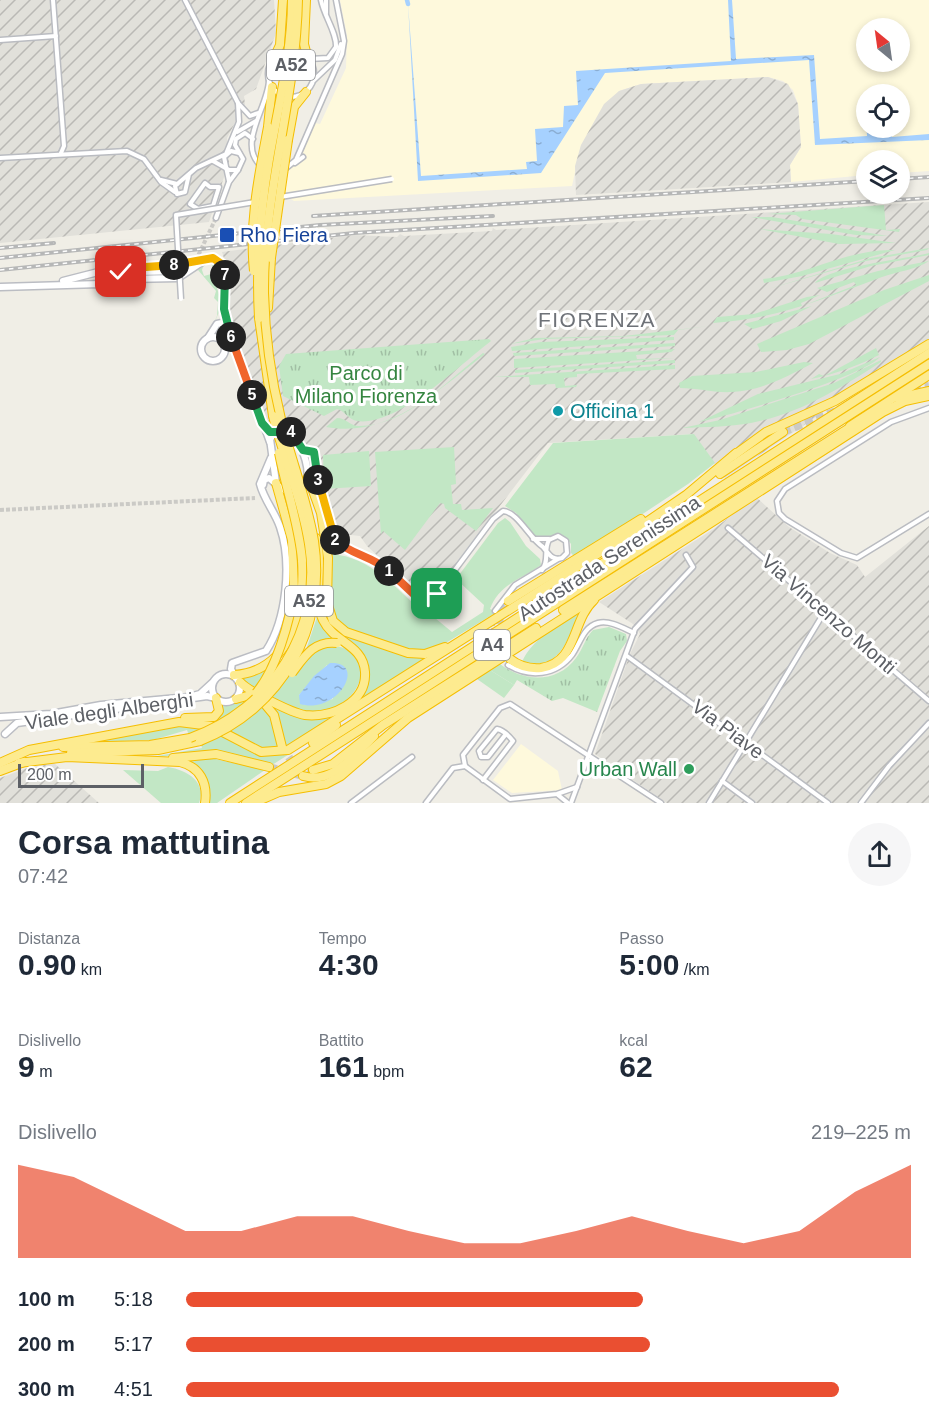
<!DOCTYPE html>
<html lang="it">
<meta charset="utf-8">
<style>
:root{--surface:#fff;--page:#f6f6f7;--text:#1f2937;--muted:#747a83;--accent:#ea4f31}
body{margin:0;font-family:Helvetica,sans-serif;background:var(--page);color:var(--text);height:100vh;display:flex;flex-direction:column;font-size:22px;white-space:nowrap}
*{box-sizing:border-box;margin:0}
p{font-size:20px;color:var(--muted)}
.icon{flex:none;width:33px;height:33px;fill:none;stroke:currentColor;stroke-width:2;stroke-linecap:round;stroke-linejoin:round}
.map{position:relative;height:803px;overflow:hidden}
.sheet{display:flex;flex-direction:column;background:var(--surface);flex:1}
.sheet>*{flex:none}
.needle{width:39px;rotate:331deg}
.tools{position:absolute;left:856px;top:18px;display:grid;gap:12px}
.tools a{display:grid;place-items:center;width:54px;height:54px;border-radius:50%;background:var(--surface);box-shadow:0 3px 9px #0003;font-size:30px}
.scale{position:absolute;left:18px;bottom:15px;width:126px;box-sizing:border-box;padding-left:6px;border:3px solid #5d6066;border-top:0;font-size:16px;line-height:21px;white-space:nowrap;color:#5d6066;-webkit-text-stroke:4px #fff;paint-order:stroke}
.pin{position:absolute;display:grid;place-items:center;width:51px;height:51px;color:#fff;margin:-26px;border-radius:12px;box-shadow:0 3px 9px #0006}
.km{position:absolute;width:30px;height:30px;margin:-15px;border-radius:50%;background:#222;color:#fff;font-size:16px;line-height:30px;text-align:center}
.round{display:grid;place-items:center;flex:none;width:63px;height:63px;border-radius:32px;background:var(--page)}
.overview{display:flex;align-items:center;justify-content:space-between;height:102px;padding:0 18px}
h1{font-size:33px;font-weight:600;line-height:45px}
.stats{display:grid;grid-template-columns:repeat(3,1fr);gap:9px;height:102px;padding:6px 18px}
.stats div{display:grid;align-content:center}
.stats b{font-size:30px;font-weight:600}
.stats small{font-size:16px;font-weight:400}
.stats p{font-size:16px}
.chart{height:168px;padding:12px 18px}
.chart p{display:flex;justify-content:space-between}
.chart svg{width:100%;height:108px;margin-top:6px;fill:var(--accent);opacity:.7}
ul{padding:0 18px;list-style:none;font-size:20px}
li{display:grid;grid-template-columns:96px 72px 1fr;align-items:center;height:45px}
li i{height:15px;border-radius:8px;background:var(--accent)}
.map>svg:first-child{display:block}
.commercial{fill:#fef9dc;fill-rule:evenodd}
.industrial{fill:url(#industrial-furrows)}
.grass{fill:#c2e7c5;fill-rule:evenodd}
.park{fill:url(#park-tufts)}
.water{fill:url(#water-ripples)}
.lines{fill:none;stroke-linecap:round;stroke-linejoin:round}
.canal{stroke:#a6d1ff;stroke-width:4.5}
.street-tunnel{stroke:#cbcac6;stroke-width:4;stroke-dasharray:4 2;stroke-linecap:butt}
.highway-tunnel{stroke:#cbcac6;stroke-width:8;stroke-dasharray:8 4;stroke-linecap:butt}
.street-casing{stroke:#babcc1;stroke-width:7}
.secondary-casing{stroke:#bbbdc3;stroke-width:9}
.highway-casing{stroke:#f5be00;stroke-width:10}
.street{stroke:#fff;stroke-width:4}
.secondary{stroke:#fff;stroke-width:6}
.highway{stroke:#fdeb8f;stroke-width:8}
.rail-casing{stroke:#b6b7b7;stroke-width:4}
.rail{stroke:#fff;stroke-width:1.5;stroke-dasharray:4.5;stroke-linecap:butt}
.street-bridge-casing{stroke:#babcc1;stroke-width:7;stroke-linecap:butt}
.highway-bridge-casing{stroke:#f5be00;stroke-width:10;stroke-linecap:butt}
.street-bridge{stroke:#fff;stroke-width:4}
.highway-bridge{stroke:#fdeb8f;stroke-width:8}
.split-1-casing{stroke:#fff;stroke-width:12}
.split-2-casing{stroke:#fff;stroke-width:12}
.split-3-casing{stroke:#fff;stroke-width:12}
.split-4-casing{stroke:#fff;stroke-width:12}
.split-5-casing{stroke:#fff;stroke-width:12}
.split-6-casing{stroke:#fff;stroke-width:12}
.split-7-casing{stroke:#fff;stroke-width:12}
.split-8-casing{stroke:#fff;stroke-width:12}
.split-9-casing{stroke:#fff;stroke-width:12}
.split-1{stroke:#f0652b;stroke-width:8}
.split-2{stroke:#f0652b;stroke-width:8}
.split-3{stroke:#f5b400;stroke-width:8}
.split-4{stroke:#22a559;stroke-width:8}
.split-5{stroke:#22a559;stroke-width:8}
.split-6{stroke:#f0652b;stroke-width:8}
.split-7{stroke:#22a559;stroke-width:8}
.split-8{stroke:#f5b400;stroke-width:8}
.split-9{stroke:#f5b400;stroke-width:8}
.transit-dot{fill:#1a4fb4;stroke:#fff;stroke-width:2}
.culture-dot{fill:#0f9aa8;stroke:#fff;stroke-width:2}
.leisure-dot{fill:#2e9e5b;stroke:#fff;stroke-width:2}
.labels{text-anchor:middle;stroke-width:6;stroke-linejoin:round;paint-order:stroke}
.shield{fill:#fff;stroke:#8e9094;stroke-width:1.5}
.shield-label{font-size:18px;font-weight:bold;fill:#5d6066}
.transit-label{font-size:20px;fill:#164399;stroke:#fff;text-anchor:start}
.park-label{font-size:20px;fill:#358540;stroke:#fff}
.culture-label{font-size:20px;fill:#0d838f;stroke:#fff;text-anchor:start}
.street-label{font-size:20px;fill:#5d6066;stroke:#fff}
.leisure-label{font-size:20px;fill:#27864d;stroke:#fff;text-anchor:end}
.neighbourhood-label{font-size:21px;letter-spacing:1.5px;fill:#6e7278;stroke:#fff}
</style>
<div class="map">
<svg width="929" height="803" viewBox="0 0 929 803">
<defs>
<pattern id="industrial-furrows" width="10" height="10" patternUnits="userSpaceOnUse" patternTransform="scale(1.5)"><rect width="10" height="10" fill="#e1e0da"/><path d="M-1 1l2-2M0 10L10 0M9 11l2-2" fill="none" stroke="#bab9b5"/></pattern>
<pattern id="park-tufts" width="24" height="20" patternUnits="userSpaceOnUse" patternTransform="scale(1.5)"><rect width="24" height="20" fill="#c2e7c5"/><path d="M3 7l-1-3M5 7V3M7 7l1-3M15 17l-1-3M17 17v-4M19 17l1-3" fill="none" stroke="#a1bfa4"/></pattern>
<pattern id="water-ripples" width="26" height="14" patternUnits="userSpaceOnUse" patternTransform="scale(1.5)"><rect width="26" height="14" fill="#a6d1ff"/><path d="M2 4q2-2 4 0t4 0M15 11q2-2 4 0t4 0" fill="none" stroke="#8aadd2"/></pattern>
</defs>
<rect width="100%" height="100%" fill="#f0eee6"/>
<g class="commercial">
<path d="M340 0H929V171L900 173V160H867V175L791 182 790 165 801 147 798 104 793 90 783 81 768 77 641 84 619 91 581 145 572 186 294 201 282 193H272L280 175 305 159 302 154 315 123 320 124 346 68 347 35ZM867 28H900V62H867ZM867 94H900V128H867Z"/>
<path d="M521 744 558 771 562 790 512 793 493 780Z"/>
</g>
<g class="industrial">
<path d="M0 0H274L276 33 256 89 244 96 245 104 227 138 229 162 209 222 0 243Z"/>
<path d="M768 77 788 84 798 104 801 147 790 165 791 182 576 195 575 166 581 145 604 104 619 91 641 84Z"/>
<path d="M929 202V341L725 478 693 434 548 443 431 596H421L367 546 360 536 333 533 316 449 304 447 296 432 289 428 273 430 268 427 228 313V271L222 252 354 235 397 237 400 234 404 236 492 231 493 228 496 230Z"/>
<path d="M756 497 789 527 830 553 857 565 865 577 929 526V803H667L595 754 630 654 640 634 633 624 599 602 715 528Z"/>
<path d="M54 763 99 803H0V778L27 768Z"/>
</g>
<g class="grass">
<path d="M884 205 886 230 900 229 899 232 802 219 796 215 767 214Z"/>
<path d="M751 217H772L888 236 856 235Z"/>
<path d="M760 229 831 234 896 243 839 244Z"/>
<path d="M929 248 927 250 866 261 768 289 871 258Z"/>
<path d="M895 250 802 276 764 283 763 279C809 275 849 248 895 250Z"/>
<path d="M929 253V255L871 266 815 283C828 267 906 259 929 253Z"/>
<path d="M929 261C918 269 896 272 882 277 822 299 778 319 713 323L717 317 754 314 807 297 820 295 801 303 802 306 856 285 854 282 827 292 817 288 878 271Z"/>
<path d="M210 262 218 265 222 272 220 286 211 263 204 264 202 270 204 276 211 274C221 297 225 304 212 327L217 316 218 302 214 298 216 291 198 270Z"/>
<path d="M929 275V281L809 344 787 350 761 352 757 344 884 290Z"/>
<path d="M812 306 781 321 753 329 744 324Z"/>
<path d="M709 326 678 330 674 335 545 339 510 344 535 338 624 336Z"/>
<path d="M674 337V340L512 351 511 347 541 342Z"/>
<path d="M675 343V346L514 356 513 353Z"/>
<path d="M876 348 879 355C857 366 836 374 811 379L819 374 824 376Z"/>
<path d="M675 349 671 352 636 355 637 359 675 358 514 368V359Z"/>
<path d="M483 353 485 354C439 389 389 439 326 427L337 418C346 418 350 426 359 426 406 426 448 380 483 353Z"/>
<path d="M880 357C862 377 732 415 699 422L758 394 840 374Z"/>
<path d="M675 360V363L515 373V370Z"/>
<path d="M881 360V362C841 388 799 414 751 423 729 427 705 427 682 428L720 420 834 383Z"/>
<path d="M804 362 813 363C788 376 761 391 732 392 714 393 697 388 680 388L679 383 692 376 756 372Z"/>
<path d="M675 365V369L577 374V377L564 378 565 386 577 385 576 387 556 388 555 384 530 385 529 377H493Z"/>
<path d="M694 434 715 463 688 484 576 558 571 553V544C562 528 550 538 535 538L516 513 505 506 553 443Z"/>
<path d="M454 447 456 484 451 485 453 504H461L462 510 493 508 476 531 445 508 444 504 440 503 405 550 383 531 381 534 375 452Z"/>
<path d="M369 451 371 486 324 489 323 455Z"/>
<path d="M505 518 510 522 526 546 540 559 541 565C522 579 499 584 490 609L497 612 444 644 426 650 403 648 350 630 333 617 329 601 331 554C372 557 395 588 424 613H429L452 632 483 612 484 605 456 579 498 523Z"/>
<path d="M324 604 335 627 431 656 300 739 285 747 272 704C287 713 301 720 319 719 333 718 351 710 360 699 366 692 369 683 369 674 368 638 320 637 324 604Z"/>
<path d="M578 613C568 641 559 672 522 662 532 639 557 626 578 613Z"/>
<path d="M318 614 337 640 336 646C384 654 358 718 306 711 289 709 259 692 243 682L242 677 306 650ZM327 665 333 699 304 705 299 695Z"/>
<path d="M490 670 514 685 504 698 477 679Z"/>
<path d="M254 697 270 715 278 749 261 748 214 724 222 705C234 706 242 698 254 697Z"/>
<path d="M187 724 214 730 247 749 265 754H281L321 734 272 765 212 751 140 759 202 748 199 738 191 741 187 730 153 740 90 742Z"/>
<path d="M206 757 265 770 217 803H207L209 793 187 761Z"/>
<path d="M168 767C187 770 207 782 199 803H161L123 770 158 771Z"/>
</g>
<g class="park">
<path d="M489 339 491 341C461 364 397 427 357 421 349 420 345 411 337 409L324 416 283 396 279 366 286 354Z"/>
<path d="M609 627 626 634 627 641 620 651 597 712 563 698 552 701 517 680 514 685 490 670 500 664C523 682 557 684 576 658 583 649 585 638 593 630Z"/>
</g>
<g class="water">
<path d="M728 0H732L736 59 814 55 820 139 867 136 866 120H867V128H892V137L929 134V140L815 145 809 60 605 73 541 173 418 181 408 4 421 176 527 169 526 162 537 161 535 129 563 127 564 106 578 105 576 71 731 61Z"/>
<path d="M330 663C368 661 338 715 300 704L299 695 314 676Z"/>
</g>
<g class="lines">
<path class="canal" d="M407 0 408 4"/>
<g class="street-tunnel">
<path d="M196 260 216 218"/>
<path d="M0 510 255 498"/>
<path d="M493 622V639L498 653"/>
</g>
<g class="highway-tunnel">
<path d="M889 391 929 386"/>
<path d="M853 405 878 395"/>
<path d="M783 432 836 411"/>
<path d="M498 636 500 614 508 601"/>
<path d="M282 747 295 766 313 770"/>
<path d="M269 767 303 776"/>
</g>
<g class="street-casing">
<g id="street">
<path d="M53 0 64 146 61 153"/>
<path d="M185 0 238 103 250 116 258 113"/>
<path d="M326 13V0"/>
<path d="M0 40 56 36"/>
<circle cx="291" cy="74" r="23"/>
<path d="M309 59 328 58 336 47C337 33 324 16 321 0"/>
<path d="M314 80 335 60 341 44"/>
<path d="M237 132 256 121"/>
<path d="M0 158 127 151 144 159 161 182 175 192"/>
<path d="M213 161 229 170H238L243 159 235 145 236 139 245 133 253 139"/>
<path d="M295 163 303 157"/>
<path d="M260 165C237 143 269 105 269 80"/>
<path d="M285 169 296 160 342 54 344 41 336 0"/>
<path d="M189 174 185 192 177 194 175 186 196 168 226 154 239 122 238 103"/>
<path d="M161 180 177 184"/>
<path d="M229 181 224 157 231 151 239 153"/>
<path d="M205 183 210 187H219L213 206 198 209 190 204Z"/>
<path d="M216 218 229 182 238 170"/>
<path d="M120 270 139 273 175 272"/>
<path d="M929 408 891 422 785 489 777 501 779 513 785 519 841 553 857 558 929 514"/>
<path d="M314 452 316 475 335 541 378 561 421 600 427 601 434 598 493 519 503 511C518 512 529 538 543 547 549 554 552 561 562 558L567 553 566 541 558 536 549 540C543 550 550 560 542 570"/>
<path d="M728 528 929 701"/>
<path d="M533 539H549"/>
<path d="M495 611 515 585 558 559"/>
<path d="M627 656 828 803"/>
<path d="M508 665C529 678 556 676 572 655 580 644 583 627 598 623 610 620 623 628 634 633"/>
<path d="M465 766 463 755 500 708 510 704 661 803"/>
<path d="M465 766 510 799 557 794 577 787"/>
<path d="M483 780 513 741C509 736 503 730 497 729L479 751 481 757H488L506 734"/>
<path d="M722 781 752 803"/>
<path d="M558 795 568 803"/>
<path d="M351 803 412 757"/>
<path d="M426 803 453 768 465 766"/>
<path d="M571 803 635 629 693 567 686 555"/>
<path d="M709 803 825 611"/>
<path d="M861 803 889 766 929 723"/>
</g>
</g>
<g class="secondary-casing">
<g id="secondary">
<circle cx="113" cy="278" r="10"/>
<path d="M117 269 189 264 207 258 215 259 221 263 225 271 224 305 228 326 270 442"/>
<path d="M63 281 106 270"/>
<path d="M122 282 128 279 178 278 202 262"/>
<path d="M0 287 100 284 107 287"/>
<circle cx="213" cy="349" r="12"/>
<path d="M208 338 217 324 222 323 227 326"/>
<path d="M276 483 270 439 275 433 286 430C300 435 310 467 307 480L299 488"/>
<path d="M263 485 264 480 269 478 282 489 289 491"/>
<circle cx="226" cy="688" r="14"/>
<path d="M234 675 231 669 232 663 266 651C287 619 292 562 280 527 275 512 264 500 260 484L271 458"/>
<path d="M0 717 51 714 101 705 189 697 200 694 212 683"/>
<path d="M5 734 17 723 207 696 216 698"/>
</g>
</g>
<g class="highway-casing">
<g id="highway">
<path d="M306 0 304 44 308 59"/>
<path d="M273 60 280 45 283 0"/>
<path d="M268 127 272 87"/>
<path d="M288 140 294 107 306 92"/>
<path d="M268 308 271 258"/>
<path d="M259 318 273 416"/>
<path d="M898 398 929 391"/>
<path d="M850 426 929 375"/>
<path d="M733 456 766 432 835 401 929 344"/>
<path d="M720 474 783 432"/>
<path d="M308 477 321 513 328 558 327 602 333 621 346 632 408 653 425 654 445 647"/>
<path d="M276 483 292 540 294 591"/>
<path d="M508 601 641 519"/>
<path d="M563 610 854 425"/>
<path d="M510 659C519 666 530 669 541 668 578 662 571 621 594 600"/>
<path d="M234 675C292 671 305 608 302 560"/>
<path d="M240 682C248 691 292 713 305 715 331 718 367 703 365 672 363 644 334 643 323 620 312 598 324 564 316 538"/>
<path d="M259 697 274 715 282 747"/>
<path d="M236 699 254 694"/>
<path d="M185 718 214 717 219 711 216 698"/>
<path d="M313 743 336 725"/>
<path d="M63 747 150 745 190 738"/>
<path d="M71 753 158 750 200 741"/>
<path d="M173 758 216 754 269 767"/>
<path d="M0 763 29 750 179 722 211 726 261 752 288 750 629 534 686 495 736 453"/>
<path d="M19 763 67 757 180 762C200 767 208 783 205 803"/>
<path d="M313 770 333 764 383 725 536 628"/>
<path d="M0 771 24 762"/>
<path d="M303 776C333 785 355 754 374 736"/>
<path d="M256 802 279 792 326 784 341 776 408 718 883 412 905 401 929 396"/>
<path d="M230 803 929 353"/>
<path d="M246 803 929 364"/>
</g>
</g>
<use href="#street" class="street"/>
<use href="#secondary" class="secondary"/>
<use href="#highway" class="highway"/>
<g class="rail-casing">
<g id="rail">
<path d="M900 179 929 177"/>
<path d="M313 216 867 181"/>
<path d="M0 248 54 243"/>
<path d="M0 258 320 225 493 216"/>
<path d="M0 270 354 233 929 198"/>
</g>
</g>
<use href="#rail" class="rail"/>
<g class="street-bridge-casing">
<g id="street-bridge">
<path d="M280 197 392 179"/>
<path d="M181 299 176 215 255 202"/>
</g>
</g>
<g class="highway-bridge-casing">
<g id="highway-bridge">
<path d="M271 258 288 140"/>
<path d="M254 271C249 222 259 175 268 127"/>
<path d="M259 318C256 265 260 212 269 159 278 107 292 53 292 0"/>
<path d="M279 453C286 489 299 524 302 560"/>
<path d="M292 673C304 657 314 640 337 643"/>
<path d="M256 693C276 670 290 621 294 591"/>
<path d="M190 738C271 709 323 631 309 544 302 500 284 459 273 416"/>
<path d="M200 741C282 709 327 628 314 541 307 499 291 460 281 419 271 378 265 335 264 293 263 194 296 99 298 0"/>
</g>
</g>
<use href="#street-bridge" class="street-bridge"/>
<use href="#highway-bridge" class="highway-bridge"/>
</g>
<g class="lines">
<g class="split-1-casing">
<path id="split-1" d="M389 571 419 599 429 601 437 594"/>
</g>
<g class="split-2-casing">
<path id="split-2" d="M335 540C349 554 373 556 389 571"/>
</g>
<g class="split-3-casing">
<path id="split-3" d="M318 480 335 540"/>
</g>
<g class="split-4-casing">
<path id="split-4" d="M291 432 303 450 314 452 318 480"/>
</g>
<g class="split-5-casing">
<path id="split-5" d="M252 395 262 423 270 432H291"/>
</g>
<g class="split-6-casing">
<path id="split-6" d="M231 337 252 395"/>
</g>
<g class="split-7-casing">
<path id="split-7" d="M225 275 224 309 231 337"/>
</g>
<g class="split-8-casing">
<path id="split-8" d="M174 265 213 258 223 265 225 275"/>
</g>
<g class="split-9-casing">
<path id="split-9" d="M121 272 117 269 174 265"/>
</g>
<use href="#split-1" class="split-1"/>
<use href="#split-2" class="split-2"/>
<use href="#split-3" class="split-3"/>
<use href="#split-4" class="split-4"/>
<use href="#split-5" class="split-5"/>
<use href="#split-6" class="split-6"/>
<use href="#split-7" class="split-7"/>
<use href="#split-8" class="split-8"/>
<use href="#split-9" class="split-9"/>
</g>
<rect class="transit-dot" x="219" y="227" width="16" height="16" rx="3"/>
<circle class="culture-dot" cx="558" cy="411" r="6"/>
<circle class="leisure-dot" cx="689" cy="769" r="6"/>
<g class="labels">
<g class="shield">
<rect x="267" y="50" width="48" height="30" rx="4.5"/>
<rect x="285" y="586" width="48" height="30" rx="4.5"/>
<rect x="474" y="630" width="36" height="30" rx="4.5"/>
</g>
<g class="shield-label">
<text x="291" y="71">A52</text>
<text x="309" y="607">A52</text>
<text x="492" y="651">A4</text>
</g>
<g class="transit-label">
<text x="240" y="242">Rho Fiera</text>
</g>
<g class="park-label">
<text x="366" y="380">Parco di<tspan x="366" dy="23">Milano Fiorenza</tspan></text>
</g>
<g class="culture-label">
<text x="570" y="418">Officina 1</text>
</g>
<g class="street-label">
<text transform="translate(609 558) rotate(-33)" y="7">Autostrada Serenissima</text>
<text transform="translate(829 614) rotate(41)" y="7">Via Vincenzo Monti</text>
<text transform="translate(109 711) rotate(-8)" y="7">Viale degli Alberghi</text>
<text transform="translate(728 729) rotate(37)" y="7">Via Piave</text>
</g>
<g class="leisure-label">
<text x="677" y="776">Urban Wall</text>
</g>
<g class="neighbourhood-label">
<text x="597" y="327">FIORENZA</text>
</g>
</g>
</svg>
<div class="tools">
<a><svg class="needle" viewBox="-14 -14 28 28"><path d="M0-13l5 13h-10z" fill="#e53935"/><path d="M0 13l5-13h-10z" fill="#747a83"/></svg></a>
<a><svg class="icon" aria-label="locate" viewBox="0 0 24 24"><circle cx="12" cy="12" r="6"/><path d="M12 2v4M12 18v4M2 12h4M18 12h4"/></svg></a>
<a><svg class="icon" aria-label="layers" viewBox="0 0 24 24"><path d="M12 4l9 5-9 5-9-5zM3 14l9 5 9-5"/></svg></a>
</div>
<div class="scale">200 m</div>
<div class="pin" style="left:437px;top:594px;background:#1e9e55"><svg class="icon" aria-label="arrive" viewBox="0 0 24 24"><path d="M6 21V4h12l-3 4 3 4H6"/></svg></div>
<div class="pin" style="left:121px;top:272px;background:#d93025"><svg class="icon" aria-label="check" viewBox="0 0 24 24"><path d="M5 12l5 5 9-10"/></svg></div>
<b class="km" style="left:389px;top:571px">1</b>
<b class="km" style="left:335px;top:540px">2</b>
<b class="km" style="left:318px;top:480px">3</b>
<b class="km" style="left:291px;top:432px">4</b>
<b class="km" style="left:252px;top:395px">5</b>
<b class="km" style="left:231px;top:337px">6</b>
<b class="km" style="left:225px;top:275px">7</b>
<b class="km" style="left:174px;top:265px">8</b>
</div>
<section class="sheet">
<div class="overview"><div><h1>Corsa mattutina</h1><p>07:42</p></div><a class="round"><svg class="icon" aria-label="share" viewBox="0 0 24 24"><path d="M12 15V3M7 8l5-5 5 5M5 13v7h14v-7"/></svg></a></div>
<div class="stats">
<div><p>Distanza</p><b>0.90<small> km</small></b></div>
<div><p>Tempo</p><b>4:30</b></div>
<div><p>Passo</p><b>5:00<small> /km</small></b></div>
</div>
<div class="stats">
<div><p>Dislivello</p><b>9<small> m</small></b></div>
<div><p>Battito</p><b>161<small> bpm</small></b></div>
<div><p>kcal</p><b>62</b></div>
</div>
<div class="chart"><p><span>Dislivello</span>219–225 m</p>
<svg viewBox="0 0 160 44" preserveAspectRatio="none"><path d="M0 44V6L10 11L20 22L30 33L40 33L50 27L60 27L70 33L80 38L90 38L100 33L110 27L120 33L130 38L140 33L150 17L160 6V44z"/></svg>
</div>
<ul>
<li><b>100 m</b>5:18<i style="width:63%"></i></li>
<li><b>200 m</b>5:17<i style="width:64%"></i></li>
<li><b>300 m</b>4:51<i style="width:90%"></i></li>
</ul>
</section>
